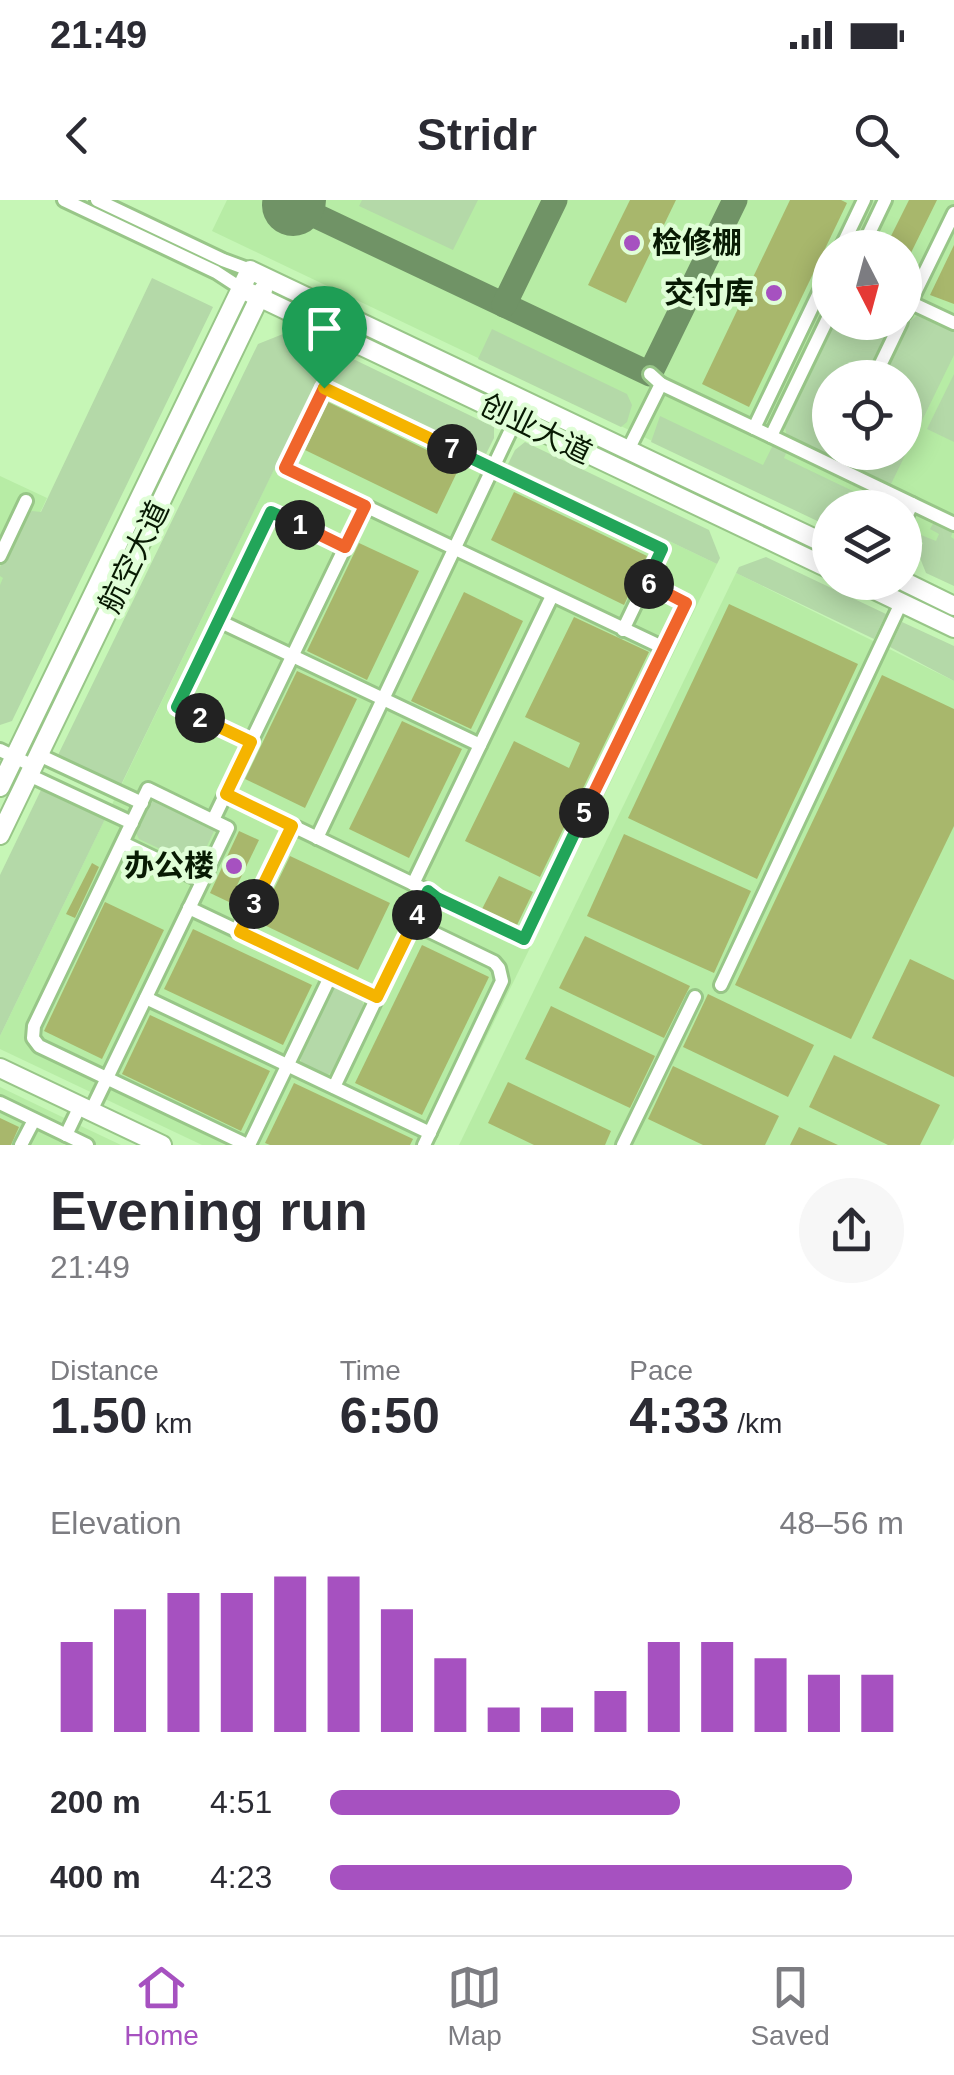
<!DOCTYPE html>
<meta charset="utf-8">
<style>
:root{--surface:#fff;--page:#f7f7f7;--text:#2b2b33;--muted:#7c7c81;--line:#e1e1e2;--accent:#a651c0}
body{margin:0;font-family:Arial,"Noto Sans SC",sans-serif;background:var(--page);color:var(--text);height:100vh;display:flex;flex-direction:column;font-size:38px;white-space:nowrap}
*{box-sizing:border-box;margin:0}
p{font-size:32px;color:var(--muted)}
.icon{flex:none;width:55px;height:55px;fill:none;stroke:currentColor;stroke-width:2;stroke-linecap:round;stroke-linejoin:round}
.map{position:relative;height:945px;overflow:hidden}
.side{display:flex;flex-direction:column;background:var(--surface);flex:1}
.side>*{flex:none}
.needle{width:65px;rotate:174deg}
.buttons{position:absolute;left:812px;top:30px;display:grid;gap:20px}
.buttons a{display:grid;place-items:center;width:110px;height:110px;border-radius:50%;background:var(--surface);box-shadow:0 5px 25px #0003;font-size:50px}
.pin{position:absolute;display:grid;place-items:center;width:85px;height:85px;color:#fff;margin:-102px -42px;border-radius:50% 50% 50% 0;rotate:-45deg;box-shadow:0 0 10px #0007}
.pin .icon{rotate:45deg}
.km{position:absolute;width:50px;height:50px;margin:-25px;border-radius:50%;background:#222;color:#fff;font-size:28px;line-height:50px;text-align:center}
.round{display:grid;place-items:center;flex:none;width:105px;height:105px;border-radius:52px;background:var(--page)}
.summary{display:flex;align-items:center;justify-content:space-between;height:170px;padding:0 50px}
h1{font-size:55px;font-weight:700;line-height:75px}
.metrics{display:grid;grid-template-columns:repeat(3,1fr);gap:15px;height:170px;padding:10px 50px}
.metrics div{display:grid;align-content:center}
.metrics b{font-size:50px;font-weight:700}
.metrics small{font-size:28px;font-weight:400}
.metrics p{font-size:28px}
.chart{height:280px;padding:20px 50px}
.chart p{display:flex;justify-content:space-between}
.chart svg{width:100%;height:180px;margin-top:10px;stroke:var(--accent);stroke-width:6}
ul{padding:0 50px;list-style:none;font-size:32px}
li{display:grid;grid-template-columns:160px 120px 1fr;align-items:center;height:75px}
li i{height:25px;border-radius:12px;background:var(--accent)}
.status{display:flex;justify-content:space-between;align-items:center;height:70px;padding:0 50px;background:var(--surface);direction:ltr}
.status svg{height:28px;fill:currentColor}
header{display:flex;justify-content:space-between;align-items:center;height:130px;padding:0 50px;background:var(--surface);font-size:45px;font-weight:700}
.tab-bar{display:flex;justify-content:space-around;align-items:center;height:140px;border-top:2px solid var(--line);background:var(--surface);font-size:28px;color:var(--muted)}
.tab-bar a{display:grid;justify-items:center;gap:5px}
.tab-bar .selected{color:var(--accent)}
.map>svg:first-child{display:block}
.built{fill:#b7eca5;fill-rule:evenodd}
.green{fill:#b4d9a8}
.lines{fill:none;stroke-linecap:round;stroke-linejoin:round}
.taxiway{stroke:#709366;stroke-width:25}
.runway{stroke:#709366;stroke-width:62}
.building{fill:#a8b76c}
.minor-casing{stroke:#98c688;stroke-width:18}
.major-casing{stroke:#98c688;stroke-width:22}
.minor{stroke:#fff;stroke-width:12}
.major{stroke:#fff;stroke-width:18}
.split-1-casing{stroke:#fff;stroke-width:20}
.split-2-casing{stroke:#fff;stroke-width:20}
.split-3-casing{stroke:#fff;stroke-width:20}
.split-4-casing{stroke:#fff;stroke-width:20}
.split-5-casing{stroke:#fff;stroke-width:20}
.split-6-casing{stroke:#fff;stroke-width:20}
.split-7-casing{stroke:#fff;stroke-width:20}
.split-8-casing{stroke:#fff;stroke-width:20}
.split-1{stroke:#f0652b;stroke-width:12}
.split-2{stroke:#22a559;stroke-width:12}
.split-3{stroke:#f5b400;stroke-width:12}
.split-4{stroke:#f5b400;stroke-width:12}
.split-5{stroke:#22a559;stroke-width:12}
.split-6{stroke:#f0652b;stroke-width:12}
.split-7{stroke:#22a559;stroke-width:12}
.split-8{stroke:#f5b400;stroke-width:12}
.poi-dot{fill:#a651c0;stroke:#e0fed7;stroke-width:4}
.labels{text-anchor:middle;stroke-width:9;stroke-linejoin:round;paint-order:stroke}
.poi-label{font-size:30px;font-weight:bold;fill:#081a03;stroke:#e0fed7;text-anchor:end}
.street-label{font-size:30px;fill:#081a03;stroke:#e0fed7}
</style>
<div class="status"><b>21:49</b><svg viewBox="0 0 49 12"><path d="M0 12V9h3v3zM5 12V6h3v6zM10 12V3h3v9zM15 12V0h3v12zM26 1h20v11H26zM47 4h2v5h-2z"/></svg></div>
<header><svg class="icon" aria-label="back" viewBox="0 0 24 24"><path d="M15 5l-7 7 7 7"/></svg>Stridr<svg class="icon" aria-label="search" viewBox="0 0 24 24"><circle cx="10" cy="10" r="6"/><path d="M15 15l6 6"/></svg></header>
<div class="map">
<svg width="954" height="945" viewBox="0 0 954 945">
<rect width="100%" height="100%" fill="#c6f6b6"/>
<g class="built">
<path d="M227 0H954V357L905 333V308L852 307 734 280 212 31ZM830 48H905V122H830ZM830 178H905V252H830Z"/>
<path d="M320 174 717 364 434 945H202L0 849V836Z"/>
<path d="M0 276 47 298 0 398Z"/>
<path d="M736 373 954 481V938L950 945H459Z"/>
<path d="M0 887 83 927 121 945H0Z"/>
</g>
<g class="green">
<path d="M362 0H478L453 50 359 6Z"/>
<path d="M152 78 213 107 12 521 0 525V385L3 378 0 376V367L26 315 32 311 41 312Z"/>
<path d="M917 116 954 132V155L891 284 849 264 846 261 844 254 905 252V178L881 177 908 122Z"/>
<path d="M833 123H895L869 177 830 178V252L825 253 787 236 784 224Z"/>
<path d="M492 129 627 194 632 205 627 222 621 227 478 159Z"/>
<path d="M293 130 494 227V238L486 254 320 175 120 587 62 560 58 555 258 144Z"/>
<path d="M954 174V242L927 229Z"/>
<path d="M660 216 763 265 773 245 787 251 784 258 880 304 884 298 889 300 894 307 830 308V327L651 242Z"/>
<path d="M525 242 709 330 720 358 717 364 508 264 515 250Z"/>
<path d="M934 322 953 331 951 337 954 339V386L926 373 918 353 923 343 919 340 921 335 936 341 939 334 930 329Z"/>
<path d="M766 357 886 414 874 439 736 373 739 367Z"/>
<path d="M902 422 954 446V481L890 447Z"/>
<path d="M41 590H49L106 617 0 836V675Z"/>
<path d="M158 599 212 626 215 629 199 663 192 664 139 639 136 633 149 603Z"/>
<path d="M343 787 361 797 365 811 337 869 325 876 303 867 299 854 328 794 334 789Z"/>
</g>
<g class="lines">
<g class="taxiway">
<path d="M293 5 650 174 735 0"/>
<path d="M504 105 555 0"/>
</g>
<path class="runway" d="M293 5 295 0"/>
</g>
<g class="building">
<path d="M630 0H676L626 103 588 85Z"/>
<path d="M790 0H841L847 3 749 207 702 184Z"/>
<path d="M909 0H937L905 65V48H885Z"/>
<path d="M954 45V104L930 95Z"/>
<path d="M328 202 460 266 437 314 305 250Z"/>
<path d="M514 292 647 356 624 405 491 340Z"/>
<path d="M359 343 419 371 367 480 307 451Z"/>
<path d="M464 392 523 421 471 529 411 501Z"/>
<path d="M729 404 858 464 757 679 628 618Z"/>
<path d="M574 417 649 452 540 677 465 641 514 541 569 568 580 543 525 517Z"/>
<path d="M297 471 357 499 305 608 245 579Z"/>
<path d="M882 475 954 509V626L851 839 735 785Z"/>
<path d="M402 521 462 549 409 658 349 629Z"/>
<path d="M239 631 259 640 229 702 210 693Z"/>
<path d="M624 634 751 691 714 773 587 716Z"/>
<path d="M290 656 390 703 358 770 258 722Z"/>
<path d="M92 663 99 667 75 718 66 714Z"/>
<path d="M499 676 533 692 517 725 482 709Z"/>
<path d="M105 702 164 730 102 859 44 831Z"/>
<path d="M193 729 312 785 283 845 164 789Z"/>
<path d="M585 736 690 786 664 838 559 788Z"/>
<path d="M422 745 489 777 422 915 355 883Z"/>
<path d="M910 759 954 780V877L872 838Z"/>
<path d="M708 794 814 845 788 897 683 847Z"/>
<path d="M551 806 655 856 630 908 525 859Z"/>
<path d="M150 815 270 871 241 931 122 874Z"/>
<path d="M834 855 940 905 920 945H888L809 907Z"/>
<path d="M673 866 779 916 765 945H703L648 919Z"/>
<path d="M508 882 611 931 605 945H534L488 923Z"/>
<path d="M294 883 413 939 410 945H270L265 943Z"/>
<path d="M0 918 19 927 11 945H0Z"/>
<path d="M799 927 838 945H790Z"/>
</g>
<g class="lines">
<g class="minor-casing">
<g id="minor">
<path d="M64 0 216 72 242 89"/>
<path d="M97 0 223 60 250 70"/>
<path d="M841 48 864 0"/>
<path d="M862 48 885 0"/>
<path d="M905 100 954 123"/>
<path d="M905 113 954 13"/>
<path d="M874 178 901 122"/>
<path d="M661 184 754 228 830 70"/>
<path d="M754 228 954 324"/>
<path d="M771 236 830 114"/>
<path d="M628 250 661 184 650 174"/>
<path d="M905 319 912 304"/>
<path d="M0 356 26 301"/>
<path d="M219 421 480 545"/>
<path d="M623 430 662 349 324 188 285 268C411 328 537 389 664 448"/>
<path d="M251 542 177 507 189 481 271 312 345 347"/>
<path d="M0 550 33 566"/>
<path d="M39 555 142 603"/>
<path d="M29 575 132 623"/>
<path d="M226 594 428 691 334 887"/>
<path d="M213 620 365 306"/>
<path d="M317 638 516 219"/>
<path d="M123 643 202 681"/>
<path d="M413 684 552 396"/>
<path d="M428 691 437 699 524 739 686 403 646 383"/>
<path d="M189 708 377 797"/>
<path d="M413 723 494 762 499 768 502 781 424 945"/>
<path d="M240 732 292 625"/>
<path d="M721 785 901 403"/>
<path d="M146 798 430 933"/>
<path d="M0 903 87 945"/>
<path d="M91 911C137 817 182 722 228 628L148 589 34 826 33 838 39 846 247 945"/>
<path d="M66 935 80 906"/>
<path d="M21 945 34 920"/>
<path d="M249 945 331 775"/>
<path d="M623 945 695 797"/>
</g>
</g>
<g class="major-casing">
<g id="major">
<path d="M242 89 830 369"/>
<path d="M858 382 954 428"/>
<path d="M905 382 954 406"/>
<path d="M0 587 250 70 830 346"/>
<path d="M0 635 263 90"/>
<path d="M0 868 162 945"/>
</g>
</g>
<use href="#minor" class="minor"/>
<use href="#major" class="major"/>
</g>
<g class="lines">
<g class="split-1-casing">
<path id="split-1" d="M300 325 345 347 365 306 285 268 324 188"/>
</g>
<g class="split-2-casing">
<path id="split-2" d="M200 518 177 507 271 312 300 325"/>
</g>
<g class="split-3-casing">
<path id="split-3" d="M200 518 251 542 226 594 292 626 254 704"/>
</g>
<g class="split-4-casing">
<path id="split-4" d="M254 704 240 732 377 797 417 715"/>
</g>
<g class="split-5-casing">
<path id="split-5" d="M417 715 428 691 437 698 524 739 584 613"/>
</g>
<g class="split-6-casing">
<path id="split-6" d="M584 613 686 403 649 384"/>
</g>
<g class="split-7-casing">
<path id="split-7" d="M452 249 662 349 646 383 649 384"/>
</g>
<g class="split-8-casing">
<path id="split-8" d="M324 188 452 249"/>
</g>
<use href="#split-1" class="split-1"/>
<use href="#split-2" class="split-2"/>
<use href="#split-3" class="split-3"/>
<use href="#split-4" class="split-4"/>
<use href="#split-5" class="split-5"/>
<use href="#split-6" class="split-6"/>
<use href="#split-7" class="split-7"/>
<use href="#split-8" class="split-8"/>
</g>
<g class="poi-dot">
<circle cx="632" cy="43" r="10"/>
<circle cx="774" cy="93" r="10"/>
<circle cx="234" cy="666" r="10"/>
</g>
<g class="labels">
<g class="poi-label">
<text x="652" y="53" text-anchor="start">检修棚</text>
<text x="754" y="103">交付库</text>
<text x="214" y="676">办公楼</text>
</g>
<g class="street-label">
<text transform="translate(536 229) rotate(26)" y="10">创业大道</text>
<text transform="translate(134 357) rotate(-64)" y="10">航空大道</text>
</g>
</g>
</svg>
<div class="buttons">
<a><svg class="needle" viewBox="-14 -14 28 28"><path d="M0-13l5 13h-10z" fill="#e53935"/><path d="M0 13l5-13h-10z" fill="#7c7c81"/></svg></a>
<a><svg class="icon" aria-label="locate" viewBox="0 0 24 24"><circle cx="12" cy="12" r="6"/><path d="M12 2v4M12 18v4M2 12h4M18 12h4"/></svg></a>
<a><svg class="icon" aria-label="layers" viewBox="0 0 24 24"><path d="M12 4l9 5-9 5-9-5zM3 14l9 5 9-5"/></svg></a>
</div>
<div class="pin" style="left:324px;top:188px;background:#1e9e55"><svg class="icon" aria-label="arrive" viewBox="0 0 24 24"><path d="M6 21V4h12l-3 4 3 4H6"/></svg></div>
<b class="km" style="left:300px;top:325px">1</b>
<b class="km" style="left:200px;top:518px">2</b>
<b class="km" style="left:254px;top:704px">3</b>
<b class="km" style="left:417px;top:715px">4</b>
<b class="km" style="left:584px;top:613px">5</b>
<b class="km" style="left:649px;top:384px">6</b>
<b class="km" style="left:452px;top:249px">7</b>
</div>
<section class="side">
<div class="summary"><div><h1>Evening run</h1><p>21:49</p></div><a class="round"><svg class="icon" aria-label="share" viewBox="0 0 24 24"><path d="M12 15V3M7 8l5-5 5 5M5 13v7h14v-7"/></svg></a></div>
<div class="metrics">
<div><p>Distance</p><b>1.50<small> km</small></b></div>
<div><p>Time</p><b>6:50</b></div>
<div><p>Pace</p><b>4:33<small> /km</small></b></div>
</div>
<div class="chart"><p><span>Elevation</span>48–56 m</p>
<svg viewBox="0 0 160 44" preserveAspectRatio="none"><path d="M5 44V22M15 44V14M25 44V10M35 44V10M45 44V6M55 44V6M65 44V14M75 44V26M85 44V38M95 44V38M105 44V34M115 44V22M125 44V22M135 44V26M145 44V30M155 44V30"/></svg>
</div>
<ul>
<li><b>200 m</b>4:51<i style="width:61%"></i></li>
<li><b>400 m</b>4:23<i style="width:91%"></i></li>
</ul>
</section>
<nav class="tab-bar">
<a class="selected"><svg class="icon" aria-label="home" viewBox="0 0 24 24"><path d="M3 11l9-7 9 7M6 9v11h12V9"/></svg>Home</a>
<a><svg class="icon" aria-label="map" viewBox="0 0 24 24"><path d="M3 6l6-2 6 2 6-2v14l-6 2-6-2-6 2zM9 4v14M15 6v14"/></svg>Map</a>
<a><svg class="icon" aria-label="saved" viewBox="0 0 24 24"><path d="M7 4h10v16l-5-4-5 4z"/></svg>Saved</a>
</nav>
